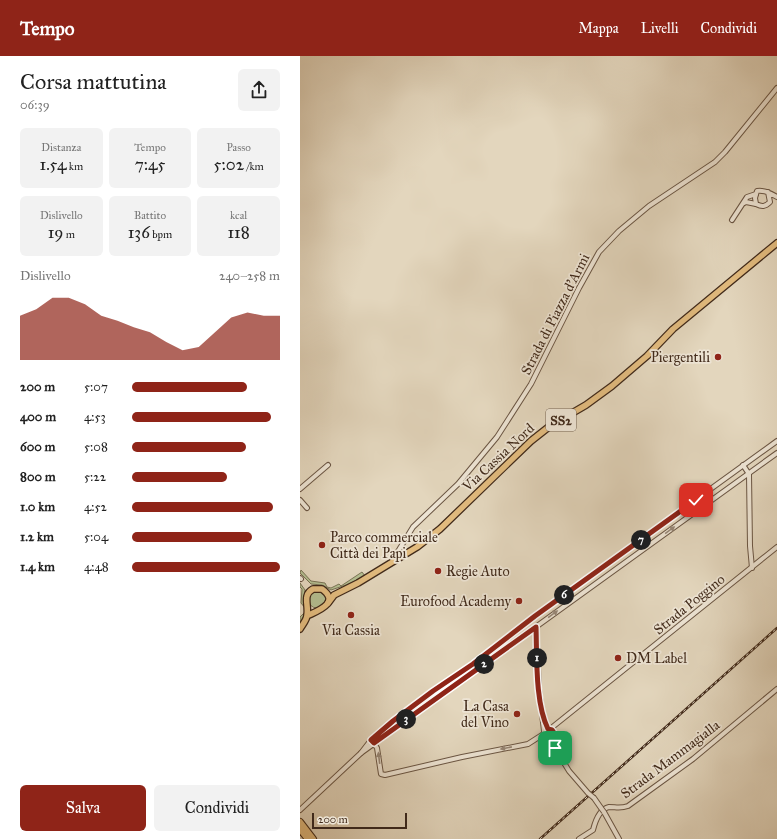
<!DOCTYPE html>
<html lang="it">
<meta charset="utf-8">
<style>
:root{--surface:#fff;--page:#f2f2f2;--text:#222;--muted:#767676;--accent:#8f2418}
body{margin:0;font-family:"IM FELL Great Primer",serif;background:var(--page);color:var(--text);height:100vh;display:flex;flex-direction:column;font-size:15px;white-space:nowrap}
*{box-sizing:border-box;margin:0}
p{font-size:13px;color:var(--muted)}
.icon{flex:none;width:22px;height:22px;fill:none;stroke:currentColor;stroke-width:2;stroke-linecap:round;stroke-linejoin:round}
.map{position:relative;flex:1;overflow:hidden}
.details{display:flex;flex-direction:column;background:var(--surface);width:300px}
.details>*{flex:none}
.scale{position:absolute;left:12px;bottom:10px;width:95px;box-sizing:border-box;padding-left:4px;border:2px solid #412a1a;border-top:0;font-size:11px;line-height:14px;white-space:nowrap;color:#412a1a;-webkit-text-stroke:3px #ede4d4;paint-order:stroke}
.pin{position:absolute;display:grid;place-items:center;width:34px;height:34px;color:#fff;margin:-17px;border-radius:8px;box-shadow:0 2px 6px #0006}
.km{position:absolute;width:20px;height:20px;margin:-10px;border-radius:50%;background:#222;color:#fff;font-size:11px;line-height:20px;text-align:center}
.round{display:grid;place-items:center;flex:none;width:42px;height:42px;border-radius:6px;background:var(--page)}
.head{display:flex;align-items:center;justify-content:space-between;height:68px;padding:0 20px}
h1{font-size:22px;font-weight:600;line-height:30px}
.figures{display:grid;grid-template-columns:repeat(3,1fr);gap:6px;height:68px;padding:4px 20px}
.figures div{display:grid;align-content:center;border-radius:6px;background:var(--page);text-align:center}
.figures b{font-size:17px;font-weight:600}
.figures small{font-size:11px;font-weight:400}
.figures p{font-size:11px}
.chart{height:112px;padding:8px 20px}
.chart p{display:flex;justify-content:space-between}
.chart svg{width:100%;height:72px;margin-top:4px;fill:var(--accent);opacity:.7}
.action{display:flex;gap:8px;margin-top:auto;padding:8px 20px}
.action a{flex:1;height:46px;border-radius:6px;background:var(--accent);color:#fff;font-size:16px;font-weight:600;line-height:46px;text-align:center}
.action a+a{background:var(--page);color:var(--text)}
ul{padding:0 20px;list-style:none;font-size:13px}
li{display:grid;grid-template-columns:64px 48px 1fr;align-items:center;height:30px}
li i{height:10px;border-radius:5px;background:var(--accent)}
header{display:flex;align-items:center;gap:24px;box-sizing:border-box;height:56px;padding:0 20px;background:var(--accent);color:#fff}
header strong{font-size:19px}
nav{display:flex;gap:22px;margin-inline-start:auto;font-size:14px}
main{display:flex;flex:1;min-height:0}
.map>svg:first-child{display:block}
.green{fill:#b4be91;stroke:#7a7456}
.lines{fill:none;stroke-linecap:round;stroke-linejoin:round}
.minor-casing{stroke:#6a5543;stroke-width:6}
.major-casing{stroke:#412a1a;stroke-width:8}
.highway-casing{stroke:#412a1a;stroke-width:8}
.minor{stroke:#ede4d4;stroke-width:4}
.major{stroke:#e2bb7e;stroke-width:5.5}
.highway{stroke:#e2bb7e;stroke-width:6}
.rail-casing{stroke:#412a1a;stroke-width:2.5}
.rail{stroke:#ede4d4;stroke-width:1;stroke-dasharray:3;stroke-linecap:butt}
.minor-bridge-casing{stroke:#6a5543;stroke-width:6;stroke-linecap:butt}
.minor-bridge{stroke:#ede4d4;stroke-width:4}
.oneway{fill:#978777}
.route-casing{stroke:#fff;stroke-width:8}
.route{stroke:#8f2418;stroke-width:5}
.poi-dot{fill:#8f2418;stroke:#ede4d4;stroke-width:1.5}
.labels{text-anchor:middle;stroke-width:3.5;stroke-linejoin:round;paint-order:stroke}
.shield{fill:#ede4d4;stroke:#756252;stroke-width:1}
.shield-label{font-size:13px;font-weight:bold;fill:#412a1a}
.street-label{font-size:14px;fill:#412a1a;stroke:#ede4d4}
.poi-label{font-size:14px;fill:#412a1a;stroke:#ede4d4;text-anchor:end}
</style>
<header>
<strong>Tempo</strong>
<nav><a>Mappa</a><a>Livelli</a><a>Condividi</a></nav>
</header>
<main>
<section class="details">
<div class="head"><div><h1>Corsa mattutina</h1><p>06:39</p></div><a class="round"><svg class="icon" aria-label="share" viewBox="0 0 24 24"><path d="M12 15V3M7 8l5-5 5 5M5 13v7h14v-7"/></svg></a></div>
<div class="figures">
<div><p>Distanza</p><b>1.54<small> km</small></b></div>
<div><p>Tempo</p><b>7:45</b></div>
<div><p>Passo</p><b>5:02<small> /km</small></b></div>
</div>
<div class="figures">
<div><p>Dislivello</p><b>19<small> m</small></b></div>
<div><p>Battito</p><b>136<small> bpm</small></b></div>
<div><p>kcal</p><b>118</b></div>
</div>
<div class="chart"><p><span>Dislivello</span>240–258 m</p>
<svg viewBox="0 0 160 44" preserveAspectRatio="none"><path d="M0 44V17L10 13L20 6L30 6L40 10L50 17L60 20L70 24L80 27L90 33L100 38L110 36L120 27L130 18L140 15L150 17L160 17V44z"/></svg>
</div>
<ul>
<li><b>200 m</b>5:07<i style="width:78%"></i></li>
<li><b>400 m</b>4:53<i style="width:94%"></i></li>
<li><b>600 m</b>5:08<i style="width:77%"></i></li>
<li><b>800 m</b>5:22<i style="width:64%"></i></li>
<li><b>1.0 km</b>4:52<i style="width:95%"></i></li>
<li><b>1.2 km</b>5:04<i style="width:81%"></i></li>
<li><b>1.4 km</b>4:48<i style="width:100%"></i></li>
</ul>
<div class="action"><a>Salva</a><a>Condividi</a></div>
</section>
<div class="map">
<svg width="477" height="783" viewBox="0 0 477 783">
<rect width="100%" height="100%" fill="#e3d6bd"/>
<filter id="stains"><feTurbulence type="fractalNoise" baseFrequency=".005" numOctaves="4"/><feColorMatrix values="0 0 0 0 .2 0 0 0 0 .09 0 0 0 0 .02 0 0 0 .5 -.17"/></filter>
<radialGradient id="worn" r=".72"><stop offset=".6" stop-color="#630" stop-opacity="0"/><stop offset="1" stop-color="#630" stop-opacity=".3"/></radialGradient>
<g class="green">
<path d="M1 514 11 525 25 527 27 531 31 532 39 528 41 530 62 516 65 520 46 529 31 534 22 529 11 528 0 517Z"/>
<path d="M0 527 5 534 4 543 6 557 0 566V561L5 556V552L1 547 2 533 0 531Z"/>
<circle cx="17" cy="543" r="9"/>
</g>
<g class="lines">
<g class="minor-casing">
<g id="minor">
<path d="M468 136 470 146C465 151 462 151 456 148L455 142 457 135C465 134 470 137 477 141"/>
<path d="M444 147 446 146 456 148"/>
<path d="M432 164 447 141 456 138"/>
<path d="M443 409 449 418 450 490 452 512"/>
<path d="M0 433 28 409"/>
<path d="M0 444 7 452"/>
<path d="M98 503 97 497 113 471 158 428 197 381 231 328 279 232 299 196 319 175 349 150 415 106 425 96 477 32"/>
<path d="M0 522 1 523"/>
<path d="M236 571 239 633 244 675"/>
<path d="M250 673 477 491"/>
<circle cx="249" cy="680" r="6"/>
<path d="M73 686 77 692 81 718 85 719 162 701 228 688 242 679"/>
<path d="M249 686 255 692 269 715 288 737"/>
<path d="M61 697 477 397"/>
<path d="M294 742 301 752"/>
<path d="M0 754 61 697 71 684 93 665 133 635 173 608 235 560 477 385"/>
<path d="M304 756 319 783"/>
<path d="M279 783 293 774C295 766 299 753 309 751 316 751 320 753 328 750L393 703 477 633"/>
</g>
</g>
<g class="major-casing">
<g id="major">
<path d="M28 547 34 539 58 527 117 491 140 473 231 385 250 370 286 349 312 330 347 300 373 273 477 187"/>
<path d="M0 573C2 569 7 564 7 559 9 549 2 539 13 533H22C41 547 17 555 7 560"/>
</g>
</g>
<g class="highway-casing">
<g id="highway">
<path d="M0 766 13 783"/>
<path d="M0 773 8 783"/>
</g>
</g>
<use href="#minor" class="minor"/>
<use href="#major" class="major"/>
<use href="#highway" class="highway"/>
<g class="rail-casing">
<path id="rail" d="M240 783 477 572"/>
</g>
<use href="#rail" class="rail"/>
<g class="minor-bridge-casing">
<g id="minor-bridge">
<path d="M288 737 294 742"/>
<path d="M301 752 304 756"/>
</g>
</g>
<use href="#minor-bridge" class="minor-bridge"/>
</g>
<defs><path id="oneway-solid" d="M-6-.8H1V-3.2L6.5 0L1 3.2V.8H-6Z"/></defs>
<g class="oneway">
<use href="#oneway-solid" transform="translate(370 474) rotate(-36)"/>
<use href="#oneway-solid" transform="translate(253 558) rotate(-36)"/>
<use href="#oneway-solid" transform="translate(206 692) rotate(169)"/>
<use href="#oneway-solid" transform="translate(79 702) rotate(-97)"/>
</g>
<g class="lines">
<g class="route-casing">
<path id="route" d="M255 692 254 677 252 674 248 673C235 647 237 601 236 571L74 687 71 684 93 665 133 635 173 608 235 560 396 444"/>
</g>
<use href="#route" class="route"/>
</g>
<g class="poi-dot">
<circle cx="418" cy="301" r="4"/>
<circle cx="22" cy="489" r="4"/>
<circle cx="138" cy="515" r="4"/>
<circle cx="219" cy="545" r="4"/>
<circle cx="51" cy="559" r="4"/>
<circle cx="318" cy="602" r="4"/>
<circle cx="217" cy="658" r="4"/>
</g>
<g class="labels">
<rect class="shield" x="246" y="353" width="30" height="22" rx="3"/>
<g class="shield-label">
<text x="261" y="369">SS2</text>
</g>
<g class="street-label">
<text transform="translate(255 258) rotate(-63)" y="5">Strada di Piazza d'Armi</text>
<text transform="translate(198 401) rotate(-43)" y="5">Via Cassia Nord</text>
<text transform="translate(389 548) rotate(-39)" y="5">Strada Poggino</text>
<text transform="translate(370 703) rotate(-37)" y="5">Strada Mammagialla</text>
</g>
<g class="poi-label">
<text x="410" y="306">Piergentili</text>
<text x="30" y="486" text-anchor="start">Parco commerciale<tspan x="30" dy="16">Città dei Papi</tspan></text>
<text x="146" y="520" text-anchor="start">Regie Auto</text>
<text x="211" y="550">Eurofood Academy</text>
<text x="51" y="579" text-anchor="middle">Via Cassia</text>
<text x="326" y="607" text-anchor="start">DM Label</text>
<text x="209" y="655">La Casa<tspan x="209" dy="16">del Vino</tspan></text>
</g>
</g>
<rect width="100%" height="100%" filter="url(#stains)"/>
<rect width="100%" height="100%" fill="url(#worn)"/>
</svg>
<div class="scale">200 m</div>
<div class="pin" style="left:255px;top:692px;background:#1e9e55"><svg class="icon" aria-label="arrive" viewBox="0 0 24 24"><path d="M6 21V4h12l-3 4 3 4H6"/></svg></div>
<div class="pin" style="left:396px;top:444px;background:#d93025"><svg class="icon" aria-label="check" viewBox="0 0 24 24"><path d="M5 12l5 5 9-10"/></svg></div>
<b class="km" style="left:237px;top:602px">1</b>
<b class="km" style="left:184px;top:608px">2</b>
<b class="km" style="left:106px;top:663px">3</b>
<b class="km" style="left:264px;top:539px">6</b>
<b class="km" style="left:341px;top:484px">7</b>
</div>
</main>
